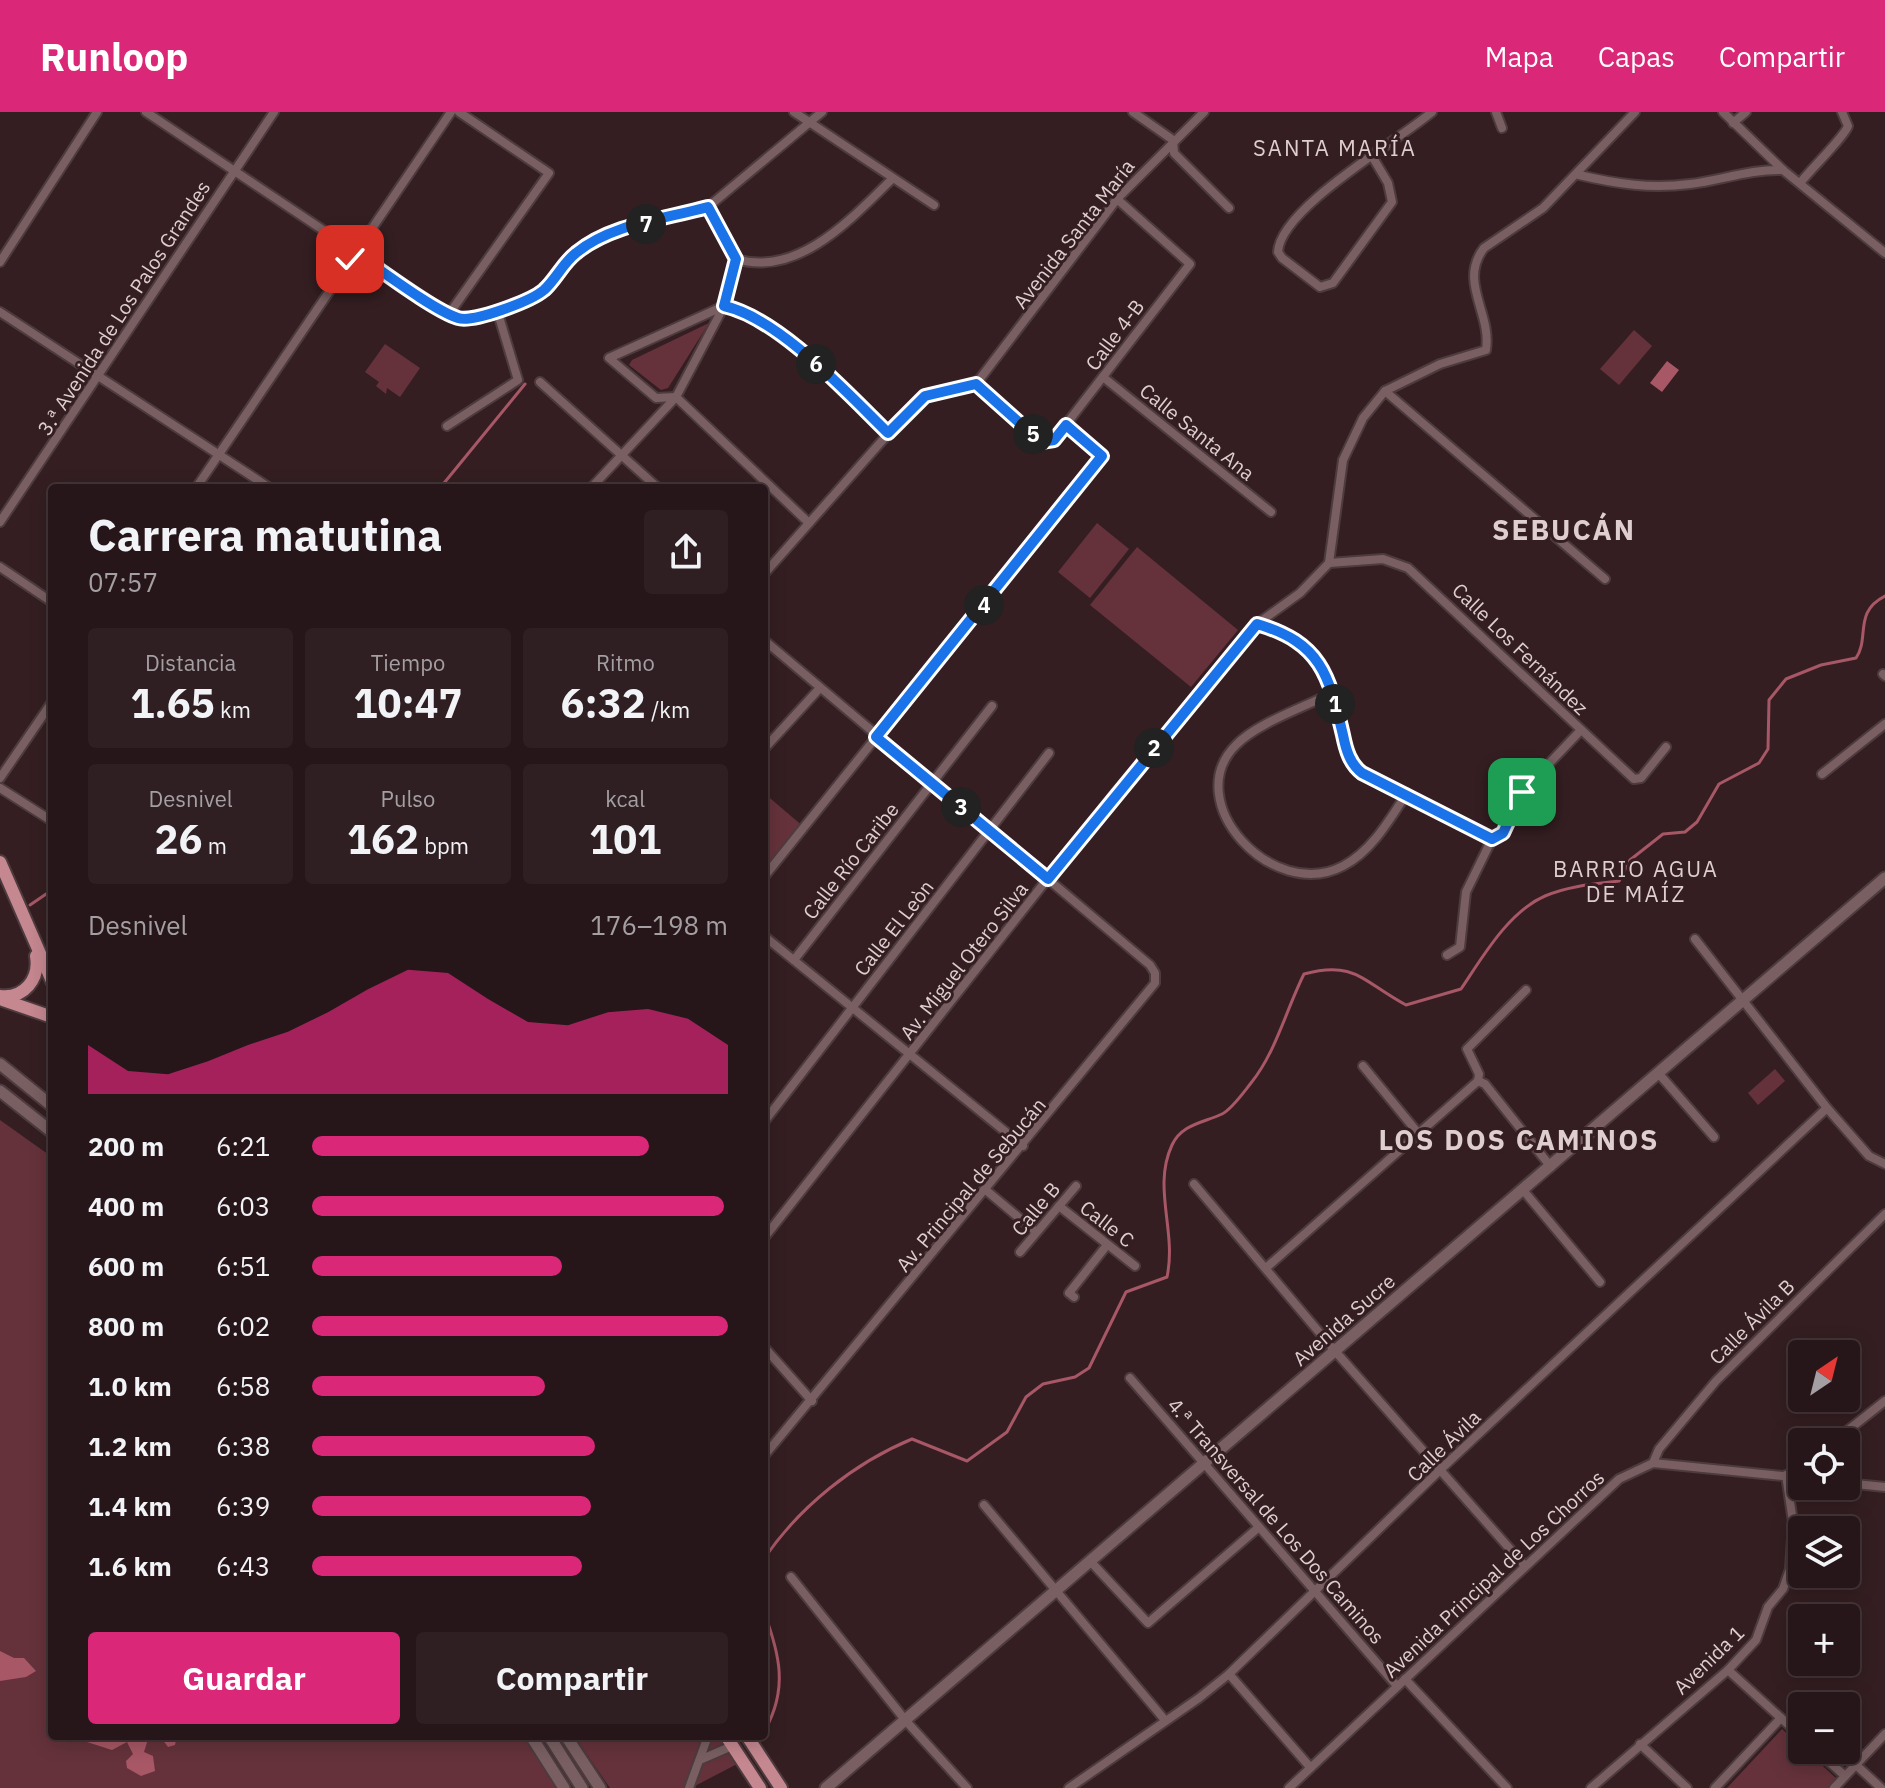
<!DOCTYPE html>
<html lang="es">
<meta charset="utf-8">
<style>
:root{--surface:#271619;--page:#2f1f22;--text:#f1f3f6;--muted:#a49fa2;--line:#433538;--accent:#db2777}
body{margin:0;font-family:"IBM Plex Sans",sans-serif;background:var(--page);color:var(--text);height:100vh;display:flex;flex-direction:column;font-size:30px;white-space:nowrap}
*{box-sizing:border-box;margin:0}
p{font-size:26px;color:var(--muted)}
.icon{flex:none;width:44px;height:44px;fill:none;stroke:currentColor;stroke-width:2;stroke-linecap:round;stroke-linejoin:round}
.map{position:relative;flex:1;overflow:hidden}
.side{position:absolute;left:48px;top:372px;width:720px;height:1256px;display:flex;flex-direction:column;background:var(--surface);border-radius:8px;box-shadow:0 4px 20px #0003,0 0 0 2px var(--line)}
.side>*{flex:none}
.needle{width:52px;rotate:35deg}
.buttons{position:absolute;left:1788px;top:1228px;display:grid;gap:16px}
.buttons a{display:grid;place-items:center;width:72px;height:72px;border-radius:8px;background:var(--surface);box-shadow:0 4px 20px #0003,0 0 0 2px var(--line);font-size:40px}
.pin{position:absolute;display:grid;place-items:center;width:68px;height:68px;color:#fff;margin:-34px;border-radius:16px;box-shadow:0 4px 12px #0006}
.km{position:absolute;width:40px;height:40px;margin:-20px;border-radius:50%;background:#222;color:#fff;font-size:22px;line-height:40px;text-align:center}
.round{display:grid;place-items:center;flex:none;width:84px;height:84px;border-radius:8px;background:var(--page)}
.summary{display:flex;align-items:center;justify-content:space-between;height:136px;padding:0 40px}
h1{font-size:44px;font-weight:800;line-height:60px}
.figures{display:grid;grid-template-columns:repeat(3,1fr);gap:12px;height:136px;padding:8px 40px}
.figures div{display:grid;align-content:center;border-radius:8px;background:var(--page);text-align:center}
.figures b{font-size:40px;font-weight:800}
.figures small{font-size:22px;font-weight:400}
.figures p{font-size:22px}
.chart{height:224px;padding:16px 40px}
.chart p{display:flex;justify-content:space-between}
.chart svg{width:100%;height:144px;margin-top:8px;fill:var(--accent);opacity:.7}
.cta{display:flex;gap:16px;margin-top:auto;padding:16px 40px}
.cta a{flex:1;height:92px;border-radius:8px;background:var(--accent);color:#fff;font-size:32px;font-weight:800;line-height:92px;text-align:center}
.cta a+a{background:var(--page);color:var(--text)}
ul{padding:0 40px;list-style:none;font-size:26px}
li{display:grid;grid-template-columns:128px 96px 1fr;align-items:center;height:60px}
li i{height:20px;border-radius:10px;background:var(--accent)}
header{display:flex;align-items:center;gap:48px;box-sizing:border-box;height:112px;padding:0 40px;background:var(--accent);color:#fff}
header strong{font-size:38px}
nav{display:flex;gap:44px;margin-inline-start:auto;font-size:28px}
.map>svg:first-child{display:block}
.green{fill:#65323b}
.water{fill:#a75765}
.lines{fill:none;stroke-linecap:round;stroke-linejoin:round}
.stream{stroke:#a75765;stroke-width:3}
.street-casing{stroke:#4d3b3e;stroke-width:12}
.secondary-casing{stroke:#4d3b3e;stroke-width:15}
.primary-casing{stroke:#4d3b3e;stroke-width:16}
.street{stroke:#795f62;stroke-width:8}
.secondary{stroke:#795f62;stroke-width:11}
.primary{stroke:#c58790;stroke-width:12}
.route-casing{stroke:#fff;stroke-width:16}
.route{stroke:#1a73e8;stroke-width:10}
.labels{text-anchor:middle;stroke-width:6;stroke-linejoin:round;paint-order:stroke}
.street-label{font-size:20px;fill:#deced0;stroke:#341e21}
.neighbourhood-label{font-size:22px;letter-spacing:2px;fill:#deced0;stroke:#341e21}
.district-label{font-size:28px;font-weight:bold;letter-spacing:2px;fill:#deced0;stroke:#341e21}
</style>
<header>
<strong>Runloop</strong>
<nav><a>Mapa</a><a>Capas</a><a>Compartir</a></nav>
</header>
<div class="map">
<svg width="1885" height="1676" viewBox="0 0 1885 1676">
<rect width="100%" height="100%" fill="#341e21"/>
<g class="green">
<path d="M709 211 668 276 661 278 629 253 632 248Z"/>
<path d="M1634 218 1652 234 1619 273 1600 257Z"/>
<path d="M385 232 420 256 400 285 387 276 386 282 376 274 379 270 365 260Z"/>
<path d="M1097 411 1129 437 1090 486 1058 460Z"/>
<path d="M1137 435 1238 518 1191 575 1090 493Z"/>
<path d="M764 681 805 716 764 764Z"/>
<path d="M1775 957 1785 969 1758 993 1748 981Z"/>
<path d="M0 1008 52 1045V1624H539L572 1676H560L543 1652 556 1676H0Z"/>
<path d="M1782 1617 1837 1667 1829 1676H1727Z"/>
<path d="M574 1624H720L739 1651 691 1676H610Z"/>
</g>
<g class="water">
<path d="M1667 249 1679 258 1662 280 1650 271Z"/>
<path d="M0 1539 14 1546H24L36 1559 26 1565 0 1569Z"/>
<path d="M85 1624H177L175 1633 168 1635 162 1627H148L144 1640 153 1644 155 1659 141 1664 127 1656 126 1649 133 1642 127 1630 112 1638 87 1630Z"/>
</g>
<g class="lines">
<g class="stream">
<path d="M440 376 525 272"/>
<path d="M30 793 52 778"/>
<path d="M764 1447C799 1395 854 1351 912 1327L967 1349 1007 1320 1026 1285 1043 1272 1075 1265 1089 1256 1126 1180 1167 1165C1177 1119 1152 1076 1172 1033 1182 1012 1203 1011 1222 1002 1232 997 1243 981 1251 971 1276 940 1286 898 1304 862 1355 848 1363 870 1406 893L1461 877C1482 846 1508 800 1545 784 1568 774 1594 772 1619 769L1630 748 1663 722 1685 720 1697 710 1719 672 1759 651 1768 637 1769 588 1786 567 1821 553 1856 546C1870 526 1853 500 1885 484"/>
<path d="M764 1500C780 1543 788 1577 765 1618"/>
</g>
<g class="street-casing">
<g id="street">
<path d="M146 0 449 202 467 207 526 189 544 178 576 141 598 128 624 116 708 95 822 0"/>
<path d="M794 0 934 93"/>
<path d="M1133 0 1173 28 1174 41 1229 96"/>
<path d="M1496 0 1502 16"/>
<path d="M1723 0 1783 58 1885 141"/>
<path d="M1733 11 1746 0"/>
<path d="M1372 44 1388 71 1392 90 1333 171 1320 175 1282 146 1278 140C1280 96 1398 29 1432 0"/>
<path d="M1579 63C1617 72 1651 77 1690 72 1722 68 1750 57 1783 58"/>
<path d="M1801 70C1811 57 1845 24 1848 14L1842 0"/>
<path d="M736 147C798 166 852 106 892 67"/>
<path d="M0 150 97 0"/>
<path d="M0 200 270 376"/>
<path d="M449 202 549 61 459 0"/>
<path d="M1103 265 1271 400"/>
<path d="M540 270 658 376"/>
<path d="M976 272 1041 330 1054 328 1190 152 1117 87"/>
<path d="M976 272 1117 87 1204 0"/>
<path d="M1385 279 1605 467"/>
<path d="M447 314 518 268 497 198"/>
<path d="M196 376 451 0"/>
<path d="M591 376 676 285 724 194 736 147 708 95"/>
<path d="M0 410 274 0"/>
<path d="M809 411 676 285 656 286 609 246 724 194C784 208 844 280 888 321"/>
<path d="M1329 451 1383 447 1408 456 1634 667 1641 666 1666 635"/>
<path d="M0 455 52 490"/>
<path d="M764 462 919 287 976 272"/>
<path d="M1257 512C1314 529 1326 554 1339 609 1343 626 1346 642 1356 656L1492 727"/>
<path d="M764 528 1150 853 1155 861V871L764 1344"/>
<path d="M1883 562 1885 564"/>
<path d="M1332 581C1305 595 1257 611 1236 633 1179 690 1273 791 1343 754 1372 739 1390 707 1407 681"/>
<path d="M764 637 819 577"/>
<path d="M1822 662 1885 612"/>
<path d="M0 666 52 590"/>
<path d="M0 676 52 709"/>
<path d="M1492 727 1503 721 1522 680 1581 618"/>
<path d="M764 765 1102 344 1066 313"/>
<path d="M764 824 1023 1034"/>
<path d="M1695 827 1827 996 1869 1044 1885 1052"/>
<path d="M1447 843 1460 835 1466 780 1492 727"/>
<path d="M794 848 992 594"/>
<path d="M1363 954 1418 1021"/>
<path d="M1660 963 1714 1025"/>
<path d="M1478 969 1479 962 1467 937 1526 878"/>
<path d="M1478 969 1485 972 1551 1055"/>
<path d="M764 1010 1049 641"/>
<path d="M1194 1072 1335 1239 1525 1454"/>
<path d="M1523 1078 1600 1170"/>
<path d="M987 1079 1036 1120"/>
<path d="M1059 1094 1135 1154"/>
<path d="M764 1126 1116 680 1257 512 1300 481 1329 451 1343 348 1363 306 1385 279 1440 252 1486 238C1492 201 1458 170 1484 136L1543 96 1635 0"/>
<path d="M1020 1140 1076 1074"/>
<path d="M1266 1156 1478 969"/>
<path d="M1074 1185 1069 1181 1107 1133"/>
<path d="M764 1235 812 1289"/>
<path d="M1130 1266 1397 1574"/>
<path d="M1833 1330 1885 1289"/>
<path d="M1653 1351 1659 1337 1716 1269 1885 1102"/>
<path d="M1846 1371 1885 1375"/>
<path d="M984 1393 1164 1607"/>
<path d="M1091 1450 1148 1511 1259 1415"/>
<path d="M791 1465 906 1609 967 1676"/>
<path d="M1728 1558 1802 1625"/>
<path d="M1229 1562 1310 1655"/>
<path d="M1405 1567 1507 1676"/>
<path d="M1640 1632 1687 1676"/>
<path d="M1816 1638 1845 1664"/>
<path d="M702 1647 732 1634"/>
<path d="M1856 1653 1881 1676"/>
<path d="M689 1676 708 1624"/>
<path d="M1069 1676 1199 1586 1229 1562 1441 1357 1827 996"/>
<path d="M1289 1676 1619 1367 1653 1351 1802 1366"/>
<path d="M1591 1676 1728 1558 1756 1528 1768 1495 1783 1477 1790 1457 1793 1410 1786 1363"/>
<path d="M1715 1676 1781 1606"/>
<path d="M1834 1676 1885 1622"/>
</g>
</g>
<g class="secondary-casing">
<g id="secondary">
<path d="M0 952 52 994"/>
<path d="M0 979 52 1020"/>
<path d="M531 1624 564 1676"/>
<path d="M549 1624 582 1676"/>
<path d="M566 1624 600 1676"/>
<path d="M826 1676 1885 766"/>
</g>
</g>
<g class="primary-casing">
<g id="primary">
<path d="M0 750 52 869"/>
<path d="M0 884C24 887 40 867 36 844"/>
<path d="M3 888 52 905"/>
<path d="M726 1624 760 1676"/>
<path d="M747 1624 781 1676"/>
</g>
</g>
<use href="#street" class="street"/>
<use href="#secondary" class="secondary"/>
<use href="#primary" class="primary"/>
</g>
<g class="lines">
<g class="route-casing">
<path id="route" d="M350 147 354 140C378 156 433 198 458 206 473 211 531 189 544 178 556 167 563 151 576 141 611 112 665 107 708 95L736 147 724 194C779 206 848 282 888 321L925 284 976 272 1041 330 1054 328 1066 313 1102 344 876 625 1048 767 1257 512C1322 531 1329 564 1343 623 1346 638 1350 652 1362 661L1492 727 1503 721 1522 680"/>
</g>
<use href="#route" class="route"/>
</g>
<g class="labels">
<g class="street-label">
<text transform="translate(1074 122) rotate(-52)" y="7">Avenida Santa María</text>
<text transform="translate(124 196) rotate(-57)" y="7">3.ª Avenida de Los Palos Grandes</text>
<text transform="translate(1115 223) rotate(-53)" y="7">Calle 4-B</text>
<text transform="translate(1197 320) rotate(39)" y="7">Calle Santa Ana</text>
<text transform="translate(1520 537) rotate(44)" y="7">Calle Los Fernández</text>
<text transform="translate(851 749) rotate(-52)" y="7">Calle Río Caribe</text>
<text transform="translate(894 816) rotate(-52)" y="7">Calle El Leòn</text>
<text transform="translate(964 849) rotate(-52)" y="7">Av. Miguel Otero Silva</text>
<text transform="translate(971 1073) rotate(-50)" y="7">Av. Principal de Sebucán</text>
<text transform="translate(1036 1097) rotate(-50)" y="7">Calle B</text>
<text transform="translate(1107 1112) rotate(38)" y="7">Calle C</text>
<text transform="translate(1344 1208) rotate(-41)" y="7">Avenida Sucre</text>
<text transform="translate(1752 1210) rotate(-45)" y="7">Calle Ávila B</text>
<text transform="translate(1444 1334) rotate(-44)" y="7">Calle Ávila</text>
<text transform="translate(1276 1409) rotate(49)" y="7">4.ª Transversal de Los Dos Caminos</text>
<text transform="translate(1494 1462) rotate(-43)" y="7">Avenida Principal de Los Chorros</text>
<text transform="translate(1709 1548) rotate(-44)" y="7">Avenida 1</text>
</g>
<g class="neighbourhood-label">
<text x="1335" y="44">SANTA MARÍA</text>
<text x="1636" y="765">BARRIO AGUA<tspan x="1636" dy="25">DE MAÍZ</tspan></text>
</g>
<g class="district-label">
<text x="1564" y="428">SEBUCÁN</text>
<text x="1519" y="1038">LOS DOS CAMINOS</text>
</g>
</g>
</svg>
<div class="buttons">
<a><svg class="needle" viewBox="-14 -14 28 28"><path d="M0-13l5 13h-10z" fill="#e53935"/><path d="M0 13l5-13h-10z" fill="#a49fa2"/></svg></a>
<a><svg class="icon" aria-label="locate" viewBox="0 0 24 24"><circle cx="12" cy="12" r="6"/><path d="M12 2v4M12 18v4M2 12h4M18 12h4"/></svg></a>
<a><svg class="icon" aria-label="layers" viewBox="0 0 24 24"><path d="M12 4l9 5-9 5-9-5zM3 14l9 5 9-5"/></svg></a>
<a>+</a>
<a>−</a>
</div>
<div class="pin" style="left:1522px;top:680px;background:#1e9e55"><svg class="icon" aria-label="arrive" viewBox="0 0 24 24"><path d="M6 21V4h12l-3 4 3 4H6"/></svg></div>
<div class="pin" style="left:350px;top:147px;background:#d93025"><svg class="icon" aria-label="check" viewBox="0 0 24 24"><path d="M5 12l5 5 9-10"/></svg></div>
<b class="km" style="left:1335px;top:592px">1</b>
<b class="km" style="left:1154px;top:636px">2</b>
<b class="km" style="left:961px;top:695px">3</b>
<b class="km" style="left:984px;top:493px">4</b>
<b class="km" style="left:1033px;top:322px">5</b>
<b class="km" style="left:816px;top:252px">6</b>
<b class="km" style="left:646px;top:112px">7</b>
<section class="side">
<div class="summary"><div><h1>Carrera matutina</h1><p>07:57</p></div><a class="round"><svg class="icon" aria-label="share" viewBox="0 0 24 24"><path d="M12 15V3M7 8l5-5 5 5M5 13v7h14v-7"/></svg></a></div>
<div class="figures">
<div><p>Distancia</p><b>1.65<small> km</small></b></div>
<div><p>Tiempo</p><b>10:47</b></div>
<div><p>Ritmo</p><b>6:32<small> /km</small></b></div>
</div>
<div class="figures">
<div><p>Desnivel</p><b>26<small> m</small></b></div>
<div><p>Pulso</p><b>162<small> bpm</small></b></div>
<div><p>kcal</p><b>101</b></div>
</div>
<div class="chart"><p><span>Desnivel</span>176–198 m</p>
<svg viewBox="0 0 160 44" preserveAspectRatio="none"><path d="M0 44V29L10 37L20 38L30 34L40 29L50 25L60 19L70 12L80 6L90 7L100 15L110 22L120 23L130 19L140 18L150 21L160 29V44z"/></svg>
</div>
<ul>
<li><b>200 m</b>6:21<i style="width:81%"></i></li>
<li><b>400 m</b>6:03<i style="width:99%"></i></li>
<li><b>600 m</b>6:51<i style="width:60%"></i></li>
<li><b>800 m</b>6:02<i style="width:100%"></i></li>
<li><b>1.0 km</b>6:58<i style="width:56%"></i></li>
<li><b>1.2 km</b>6:38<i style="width:68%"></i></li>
<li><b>1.4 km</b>6:39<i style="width:67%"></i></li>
<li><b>1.6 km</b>6:43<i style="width:65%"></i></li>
</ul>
<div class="cta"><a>Guardar</a><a>Compartir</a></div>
</section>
</div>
